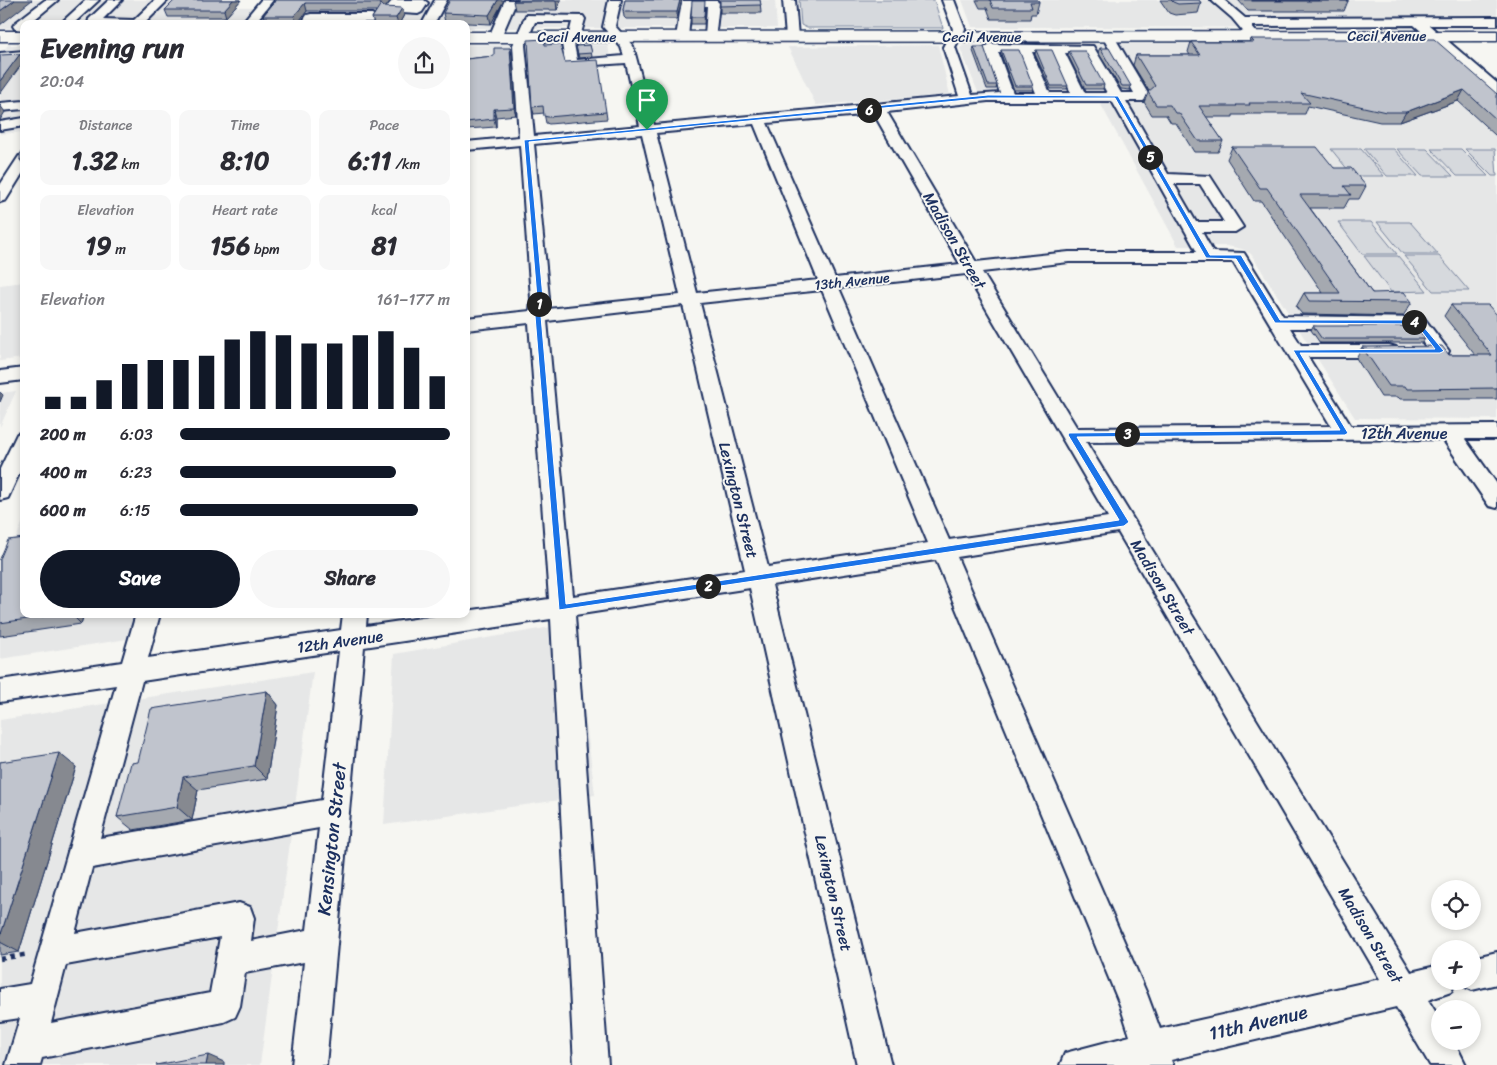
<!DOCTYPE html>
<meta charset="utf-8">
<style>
:root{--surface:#fff;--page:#f7f7f7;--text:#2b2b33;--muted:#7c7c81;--accent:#111827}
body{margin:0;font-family:Sriracha,sans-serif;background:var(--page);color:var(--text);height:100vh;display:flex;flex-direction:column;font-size:19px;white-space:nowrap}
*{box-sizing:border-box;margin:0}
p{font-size:16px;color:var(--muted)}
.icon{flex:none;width:28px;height:28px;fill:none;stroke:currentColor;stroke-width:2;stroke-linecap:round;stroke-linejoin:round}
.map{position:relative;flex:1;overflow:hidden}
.drawer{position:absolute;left:20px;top:20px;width:450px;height:598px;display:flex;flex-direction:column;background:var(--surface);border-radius:10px;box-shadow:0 2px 8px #0003}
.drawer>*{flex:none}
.fabs{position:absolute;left:1431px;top:880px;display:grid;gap:10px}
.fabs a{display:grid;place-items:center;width:50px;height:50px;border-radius:50%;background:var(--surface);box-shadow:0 2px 8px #0003;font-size:25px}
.pin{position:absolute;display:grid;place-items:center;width:42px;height:42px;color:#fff;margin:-51px -21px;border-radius:50% 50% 50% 0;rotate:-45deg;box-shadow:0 0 5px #0007}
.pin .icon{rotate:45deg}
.km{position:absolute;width:25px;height:25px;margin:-12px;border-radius:50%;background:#222;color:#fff;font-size:14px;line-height:25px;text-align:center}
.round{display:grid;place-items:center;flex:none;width:52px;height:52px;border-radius:26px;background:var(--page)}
.summary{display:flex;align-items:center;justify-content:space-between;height:85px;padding:0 20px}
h1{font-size:28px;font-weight:700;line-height:38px}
.stats{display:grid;grid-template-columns:repeat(3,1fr);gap:8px;height:85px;padding:5px 20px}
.stats div{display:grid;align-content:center;border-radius:10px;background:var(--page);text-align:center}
.stats b{font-size:25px;font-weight:700}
.stats small{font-size:14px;font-weight:400}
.stats p{font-size:14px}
.chart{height:140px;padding:10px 20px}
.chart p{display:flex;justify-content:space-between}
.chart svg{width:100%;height:90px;margin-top:5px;stroke:var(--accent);stroke-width:6}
.primary-button{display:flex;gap:10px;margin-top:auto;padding:10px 20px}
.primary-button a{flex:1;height:58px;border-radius:30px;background:var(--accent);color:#fff;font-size:20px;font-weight:700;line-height:58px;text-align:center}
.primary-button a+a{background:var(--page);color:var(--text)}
ul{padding:0 20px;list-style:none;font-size:16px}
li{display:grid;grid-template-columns:80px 60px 1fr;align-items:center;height:38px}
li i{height:12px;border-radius:6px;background:var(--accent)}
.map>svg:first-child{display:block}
.built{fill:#e6e7e7}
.green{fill:#d6d9dd;stroke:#78849e}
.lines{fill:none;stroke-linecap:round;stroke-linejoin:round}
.minor-casing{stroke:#1b2f5e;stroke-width:4}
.major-casing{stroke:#1b2f5e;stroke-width:3}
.path{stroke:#1b2f5e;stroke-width:4.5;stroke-dasharray:5 5;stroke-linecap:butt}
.minor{fill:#f6f6f2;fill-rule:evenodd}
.major{fill:#f6f6f2;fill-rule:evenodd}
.wall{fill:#a5a9b0;stroke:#1b2f5e}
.shaded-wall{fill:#868990;stroke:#1b2f5e}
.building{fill:#c0c4cd;stroke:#1b2f5e}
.route{fill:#1a73e8;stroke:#fff;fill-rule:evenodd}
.labels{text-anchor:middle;stroke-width:4;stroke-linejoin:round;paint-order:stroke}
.far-street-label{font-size:14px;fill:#1b2f5e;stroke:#f6f6f2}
.street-label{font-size:16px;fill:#1b2f5e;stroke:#f6f6f2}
.near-street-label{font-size:19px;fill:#1b2f5e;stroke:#f6f6f2}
</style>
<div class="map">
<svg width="1497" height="1065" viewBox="0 0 1497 1065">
<rect width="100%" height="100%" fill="#f6f6f2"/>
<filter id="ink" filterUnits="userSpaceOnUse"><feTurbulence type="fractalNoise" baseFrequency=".02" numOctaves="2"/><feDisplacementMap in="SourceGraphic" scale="10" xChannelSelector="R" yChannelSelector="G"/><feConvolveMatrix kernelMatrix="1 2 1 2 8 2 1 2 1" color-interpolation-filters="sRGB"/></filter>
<g filter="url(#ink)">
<g class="built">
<path d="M0 0H179L173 7H259L265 0H775L777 28H466V24H24V28H0Z"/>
<path d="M962 0H1497V28L972 27Z"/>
<path d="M1119 43H1426L1497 101V419L1355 418 1251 254 1242 249 1227 246H1178L1094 92H978L960 48 964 45Z"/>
<path d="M8 45H24V132L0 134V55Z"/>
<path d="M466 45H608L611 64 521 71V65L466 70Z"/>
<path d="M938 45 950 95 816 105 788 47Z"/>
<path d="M24 282V358L0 361V285Z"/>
<path d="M16 391 0 427V393Z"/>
<path d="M24 519V614H159L153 635 0 659V576Z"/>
<path d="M574 623 595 795 384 825 394 654Z"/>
<path d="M313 672 260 1065H0V720Z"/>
</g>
<g class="green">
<path d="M799 0H934L943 28H807L801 25Z"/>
<path d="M1331 149H1361L1384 176H1353Z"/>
<path d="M1364 149H1394L1418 176H1387Z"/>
<path d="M1397 149H1427L1453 176H1422Z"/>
<path d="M1431 149H1461L1488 176H1457Z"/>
<path d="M1465 149H1495L1497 176H1492Z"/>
<path d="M1338 222H1371L1397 254H1362Z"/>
<path d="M1377 222H1410L1438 254H1403Z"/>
<path d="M1364 256H1398L1427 291 1391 292Z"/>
<path d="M1404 256H1439L1469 291H1433Z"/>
</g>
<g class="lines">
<g class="minor-casing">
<g id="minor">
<path d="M45 0H58L29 24H24V30L15 29 13 26 15 23Z"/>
<path d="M86 0H99L73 24H60Z"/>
<path d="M109 0H122L103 19 134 20 155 0H168L144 24H88L89 19Z"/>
<path d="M261 0H273L254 24H241Z"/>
<path d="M393 0H424L428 3 422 12 418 14 386 12 384 10Z"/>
<path d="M435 0H447L434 24H422Z"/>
<path d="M505 0H517L501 37 495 41 491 40 489 37Z"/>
<path d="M609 0H621L615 26 633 46 654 125 959 96 943 47 953 29 942 0H954L965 29 955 47 972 95 1000 93 984 48 990 44 1093 46 1121 93H1134L1102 36 1108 32 1112 33 1150 97 1143 101H1126L1168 174 1210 176 1243 227 1235 232H1202L1213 252 1244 253 1283 316 1424 318 1449 351 1447 355C1430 360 1422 340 1413 328H1290L1301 345H1389L1396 347 1398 351 1396 355 1389 357H1308L1351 426 1497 425V439H1465L1497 484V508L1489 506 1443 439 1086 442 1411 972 1440 965V981H1456L1451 992 1428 1000 1440 1019V1041H1454L1466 1065H1430L1396 1007 1171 1060 1173 1065H1060L1065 1053 1130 1036 1120 1005 936 560 772 585 891 1065H857L750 588 575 615 608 1065H574L551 619 364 647 326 1065H292L304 962 245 973 240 1006 235 1017 224 1022 42 1058 40 1065H6L20 1018 0 1021V989L30 984 116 685 0 702V680L122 662 136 614H160L148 658 341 630 343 614H367L366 626 449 614H466V611L549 599 529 323 466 330V318L530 311 531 298 520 145 466 150V142L519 137 513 45 526 15 583 16 585 19 580 37 574 44 577 60 624 56 621 47 603 27ZM535 22H572L569 34 562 44 566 67 626 63 640 126 534 136 525 45ZM998 52H1019L1036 93H1013ZM1032 52H1052L1071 93H1050ZM1065 53H1085L1107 93H1085ZM988 101H1112L1197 252H1069L976 262 887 112ZM874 114 960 264 835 278 767 123ZM754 124 818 280 697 293 656 133ZM642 134 680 295 548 309 549 298 534 144ZM1174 184H1200L1224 222H1196ZM1069 262H1233L1331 426 1077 428 982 272ZM966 274 1108 517 949 540 839 288ZM822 290 928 543 768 567 700 303ZM683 305 745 570 573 596 547 321ZM1118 532 1380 979 1160 1029 1147 994 957 557ZM339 651 322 800 100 838 142 681ZM319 828 307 930 251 941 254 918 250 907 239 903 75 933 92 868ZM220 937 210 993 51 1023 66 965Z"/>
<path d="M783 0H795L798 37 796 40H788L786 37Z"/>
<path d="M1211 0H1224L1245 18 1497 17V25H1429L1497 83V94L1492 93 1414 25 1251 26 1257 33 1251 37 1247 36 1232 18Z"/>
<path d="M682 1H717L719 3 715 40H707L705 37 707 6H691L688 37 686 40H678L676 37Z"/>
<path d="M311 14H372L378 18 372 22H315L313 24H301L307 15Z"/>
<path d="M24 51V59L0 61V53Z"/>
<path d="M24 101V109L0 111V103Z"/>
<path d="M24 118V126L0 130V122Z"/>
<path d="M24 155V171L6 200 0 202V185L19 156Z"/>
<path d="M24 368V380L0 383V371Z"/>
<path d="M24 432V463L8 498 0 500V469L17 434Z"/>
<path d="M1497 952V984L1472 990 1461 985 1459 981H1472V958Z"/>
</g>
</g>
<g class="major-casing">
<g id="major">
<rect x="0" y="31" width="24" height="10"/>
<path d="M1497 31V41L466 42V32Z"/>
</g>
</g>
<path class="path" d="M0 959 29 954"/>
<use href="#minor" class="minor"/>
<use href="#major" class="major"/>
</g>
<g class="wall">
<path d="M175 0H241L226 17H168L165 10Z"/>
<path d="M276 0H391L386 7 404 15 399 24H374L372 18 376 11H307L297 24H266L263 16Z"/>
<path d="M504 0 491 24 445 22 443 13Z"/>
<path d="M561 0 557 10H515L513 1Z"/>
<path d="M625 0H682L677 19H626L624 17 623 10Z"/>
<path d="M718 0H760L761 13H720V2Z"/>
<path d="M976 0H1038L1039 2 1036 14H1031L1030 19H991L987 8H980Z"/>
<path d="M1160 0H1199L1201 3 1198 13 1175 15 1169 13Z"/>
<path d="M1238 0H1348V1L1344 11H1248Z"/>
<path d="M705 8 704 24H691V17Z"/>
<path d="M1251 39 1497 94V135H1495L1458 101 1400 122H1380L1308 106 1305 114H1247L1246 115H1233V117H1206L1223 141 1218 152H1194L1176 123H1171L1166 115H1152L1144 102 1149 91 1133 65 1136 55H1190L1188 52 1191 42H1250Z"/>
<path d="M545 45 565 62 606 112 607 119 549 124 546 123 544 113 534 114 532 107Z"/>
<path d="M590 45 592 57 579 58 576 46Z"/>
<path d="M974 47 997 85 996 89H987L973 51Z"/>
<path d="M510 48 512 55 516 115 496 117V127L466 129V59L494 56Z"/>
<path d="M1100 48 1131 86 1130 90 1121 89 1098 52Z"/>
<path d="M1001 50 1033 86V90H1014L1001 54Z"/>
<path d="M1036 50 1068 86 1067 89H1051L1035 54Z"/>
<path d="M1069 51 1104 85 1103 89H1085L1068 55Z"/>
<path d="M1232 147 1334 168 1366 186 1359 199H1349L1344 208H1310L1372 293 1412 302 1403 316 1302 314 1296 307 1304 293H1323L1261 201H1254L1227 159Z"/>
<path d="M24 149V165L20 160Z"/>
<path d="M1451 305 1497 315V399H1400L1398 397H1381L1356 358 1362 347 1449 355H1475L1444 316Z"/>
<path d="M1313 326 1425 339 1422 343H1320L1311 330Z"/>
<path d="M0 559 24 614H84L81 624 0 636Z"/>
<path d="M267 691 278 705 267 779 198 790 192 820 133 830 117 817 138 762Z"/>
<path d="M0 762 76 767 19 952 0 955Z"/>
</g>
<g class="shaded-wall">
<path d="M15 0H32L0 25V11Z"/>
<path d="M233 0H241L226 17 224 10Z"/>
<path d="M383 0H391L383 11 380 3Z"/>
<path d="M498 0H504L491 24 489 15Z"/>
<path d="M557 0H561L557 10 556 1Z"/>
<path d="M680 0H682L677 19V12Z"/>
<path d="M305 3 307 11 297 24 294 16Z"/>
<path d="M402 8 404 15 399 24H398L396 18Z"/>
<path d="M510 48 512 55 516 115 514 108Z"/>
<path d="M20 54 24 61 0 94V81Z"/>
<path d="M1464 90 1458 101 1400 122 1406 112Z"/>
<path d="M0 105 5 112 0 120Z"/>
<path d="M494 109 496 117V127L494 119Z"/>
<path d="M0 392 3 395 0 402Z"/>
<path d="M71 614H84L81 624Z"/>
<path d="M267 691 278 705 267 779 254 766Z"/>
<path d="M59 753 76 767 19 952 0 942V937Z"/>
<path d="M183 777 198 790 192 820 177 807Z"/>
<path d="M208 1055 224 1062V1065H206Z"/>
</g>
<g class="building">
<path d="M0 0H15L0 11Z"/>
<path d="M175 0H233L224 10H165Z"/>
<path d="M276 0H383L380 3H305L294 16H263Z"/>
<path d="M450 0H498L489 15 443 13Z"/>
<path d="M514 0H557L556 1H513Z"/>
<path d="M625 0H680L677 12H625L623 10Z"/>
<path d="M720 0H760L761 5 720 6Z"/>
<path d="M990 0H1038L1039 2H1030L1032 8H993Z"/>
<path d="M1171 0H1199L1201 3 1178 4 1173 2Z"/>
<rect x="1252" y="0" width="96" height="1"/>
<path d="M692 1H705L704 17H691Z"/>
<path d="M381 4 384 7 402 8 396 18H372Z"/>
<path d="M544 39 545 45 560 44 565 62 598 60 606 112 548 117 544 116 543 106 532 107 528 40Z"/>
<path d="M1251 39H1434L1497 94V120L1464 90 1406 112H1386L1301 93 1310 103H1249L1250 105H1236L1237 106H1199L1223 141H1198L1179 113H1175L1170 105H1156L1148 92 1155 86 1136 55H1200L1191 42H1254Z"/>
<path d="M590 45 592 53 578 54 576 46Z"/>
<path d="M974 47H984L997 85H988Z"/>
<path d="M494 48H510L514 108 494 109V119L466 122V59L494 56Z"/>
<path d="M1100 48H1109L1131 86H1122Z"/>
<path d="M1001 50H1019L1033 86H1015Z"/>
<path d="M1036 50H1052L1068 86H1051Z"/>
<path d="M1069 51H1085L1104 85H1086Z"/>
<path d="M20 54 0 81V55Z"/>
<path d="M1232 147H1317L1334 168H1351L1366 186H1344L1351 195H1300L1372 293 1404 292 1412 302 1309 301 1304 293H1340L1267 188H1260Z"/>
<path d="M24 149V159L20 160V154Z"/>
<path d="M1451 305H1488L1497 315V388L1407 389 1405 386H1389L1362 347 1442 346 1449 355H1492Z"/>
<path d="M1313 326H1415L1425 339H1322Z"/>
<path d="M24 538V614H61L0 623V559L8 540Z"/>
<path d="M267 691 254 766 183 777 177 807 117 817 131 763 138 762 151 709Z"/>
<path d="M59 753 0 937V762Z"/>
<path d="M208 1055 206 1065H156Z"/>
</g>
</g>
<path class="route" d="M988 95 1118 96 1210 255H1241L1280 320H1418L1444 351 1440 353H1300L1348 433 1345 435 1077 437 1129 522 1124 526 559 610 535 316 537 298 524 140ZM988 98H1115L1206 258 1236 259 1275 323 1416 324 1435 349 1293 350 1340 430 1069 433 1068 435 1119 520 566 604 541 316 543 298 529 142Z"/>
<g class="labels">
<g class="far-street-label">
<text x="1387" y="41">Cecil Avenue</text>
<text x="577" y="42">Cecil Avenue</text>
<text x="982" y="42">Cecil Avenue</text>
<text transform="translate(852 281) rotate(-6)" y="5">13th Avenue</text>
</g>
<g class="street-label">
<text transform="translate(955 240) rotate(60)" y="6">Madison Street</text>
<text x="1404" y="439">12th Avenue</text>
<text transform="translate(739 500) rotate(76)" y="6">Lexington Street</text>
<text transform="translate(1163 587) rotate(59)" y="6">Madison Street</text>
<text transform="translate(340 641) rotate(-8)" y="6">12th Avenue</text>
<text transform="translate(834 893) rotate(77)" y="6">Lexington Street</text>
<text transform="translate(1371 935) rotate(59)" y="6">Madison Street</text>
</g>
<g class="near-street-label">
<text transform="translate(331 839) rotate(-84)" y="7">Kensington Street</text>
<text transform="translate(1258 1022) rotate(-13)" y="7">11th Avenue</text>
</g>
</g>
</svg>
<div class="fabs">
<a><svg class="icon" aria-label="locate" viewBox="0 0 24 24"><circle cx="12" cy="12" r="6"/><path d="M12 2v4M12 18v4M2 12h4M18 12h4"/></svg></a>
<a>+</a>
<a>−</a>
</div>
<div class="pin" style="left:647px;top:130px;background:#1e9e55"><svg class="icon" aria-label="arrive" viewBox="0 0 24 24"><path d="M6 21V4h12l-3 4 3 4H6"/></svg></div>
<b class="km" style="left:539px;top:304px">1</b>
<b class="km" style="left:708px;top:586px">2</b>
<b class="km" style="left:1127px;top:434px">3</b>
<b class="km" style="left:1414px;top:322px">4</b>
<b class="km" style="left:1150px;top:157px">5</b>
<b class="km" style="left:869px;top:110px">6</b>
<section class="drawer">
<div class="summary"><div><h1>Evening run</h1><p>20:04</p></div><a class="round"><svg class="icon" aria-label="share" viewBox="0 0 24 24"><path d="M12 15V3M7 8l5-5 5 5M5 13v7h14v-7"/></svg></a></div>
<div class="stats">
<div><p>Distance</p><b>1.32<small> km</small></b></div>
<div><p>Time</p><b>8:10</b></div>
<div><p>Pace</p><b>6:11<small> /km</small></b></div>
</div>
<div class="stats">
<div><p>Elevation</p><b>19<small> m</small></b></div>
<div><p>Heart rate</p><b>156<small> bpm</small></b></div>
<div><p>kcal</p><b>81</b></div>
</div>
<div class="chart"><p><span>Elevation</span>161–177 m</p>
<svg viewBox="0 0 160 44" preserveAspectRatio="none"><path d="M5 44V38M15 44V38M25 44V30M35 44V22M45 44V20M55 44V20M65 44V18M75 44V10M85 44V6M95 44V8M105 44V12M115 44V12M125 44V8M135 44V6M145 44V14M155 44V28"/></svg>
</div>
<ul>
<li><b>200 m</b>6:03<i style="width:100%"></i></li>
<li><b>400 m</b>6:23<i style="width:80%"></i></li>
<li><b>600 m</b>6:15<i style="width:88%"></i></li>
</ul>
<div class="primary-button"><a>Save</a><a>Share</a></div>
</section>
</div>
